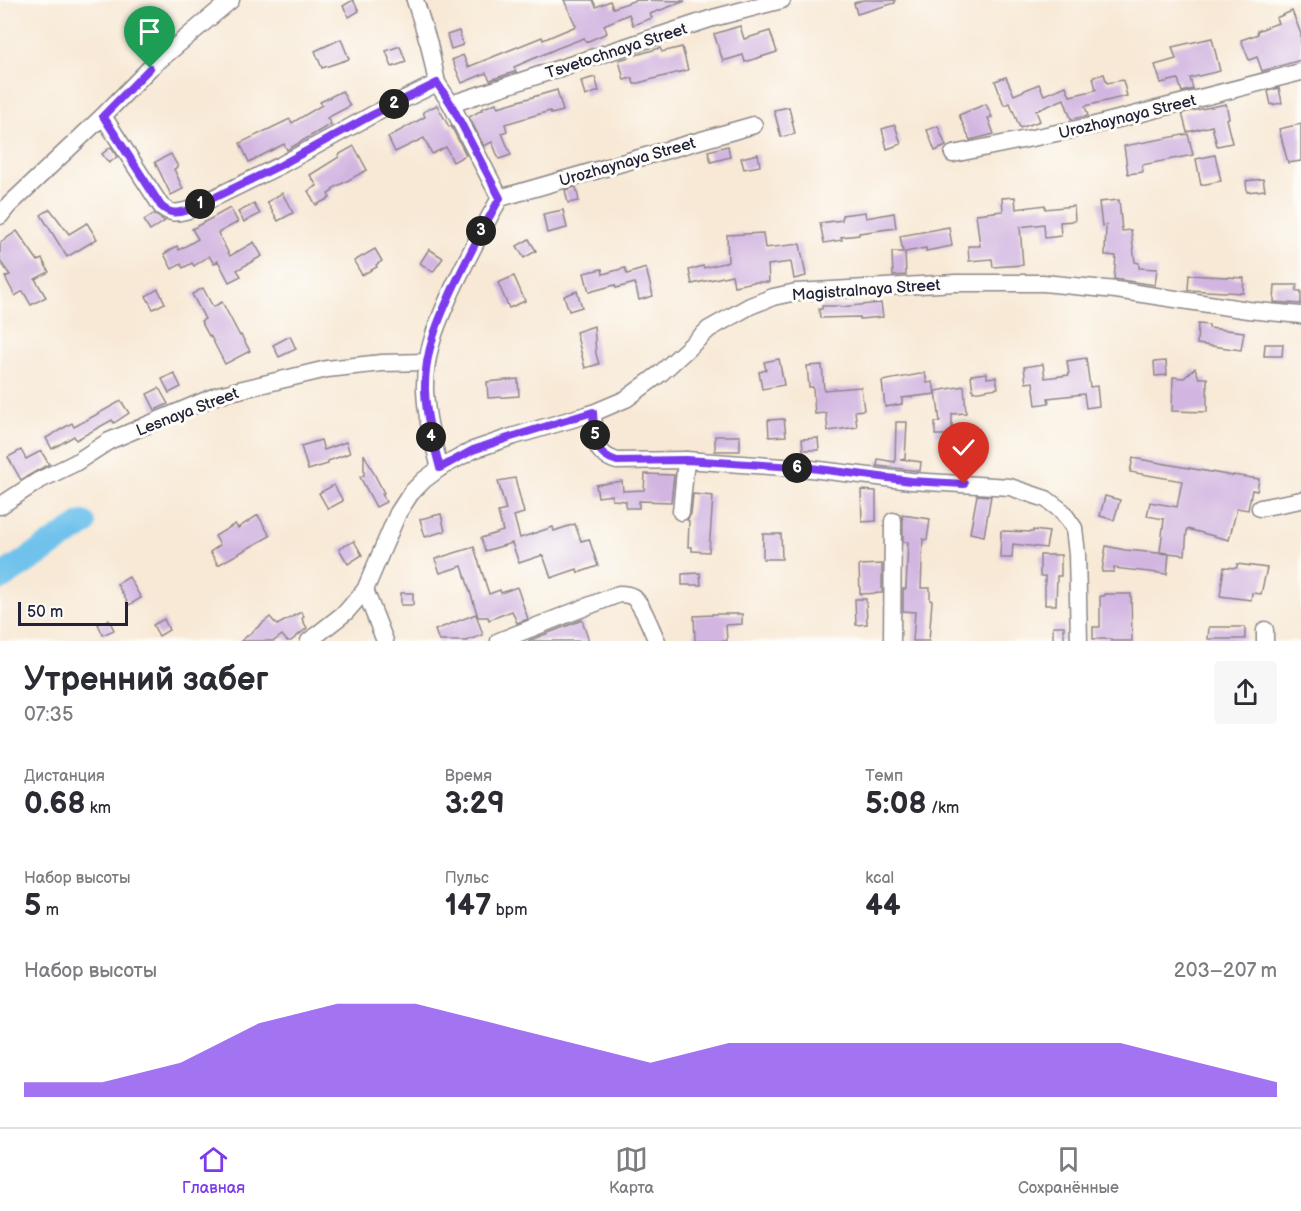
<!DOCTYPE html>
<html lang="ru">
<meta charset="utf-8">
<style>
:root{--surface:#fff;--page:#f7f7f7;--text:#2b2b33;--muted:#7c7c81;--line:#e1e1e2;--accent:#7c3aed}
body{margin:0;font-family:"Balsamiq Sans",sans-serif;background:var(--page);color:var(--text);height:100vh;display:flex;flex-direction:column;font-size:22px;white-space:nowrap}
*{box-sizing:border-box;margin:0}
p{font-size:20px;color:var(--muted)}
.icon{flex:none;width:33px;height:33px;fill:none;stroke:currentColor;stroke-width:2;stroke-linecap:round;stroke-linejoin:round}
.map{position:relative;height:641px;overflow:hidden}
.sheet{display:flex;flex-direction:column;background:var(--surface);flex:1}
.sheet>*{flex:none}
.scale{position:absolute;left:18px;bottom:15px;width:110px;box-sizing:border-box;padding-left:6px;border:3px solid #22223b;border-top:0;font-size:16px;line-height:21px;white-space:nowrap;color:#22223b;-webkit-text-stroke:4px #fdfcf7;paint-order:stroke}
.pin{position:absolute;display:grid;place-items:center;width:51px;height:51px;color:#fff;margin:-62px -26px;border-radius:50% 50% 50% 0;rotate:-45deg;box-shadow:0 0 6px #0007}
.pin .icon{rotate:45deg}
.km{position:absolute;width:30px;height:30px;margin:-15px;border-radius:50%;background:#222;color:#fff;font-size:16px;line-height:30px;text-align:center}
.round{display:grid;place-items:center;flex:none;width:63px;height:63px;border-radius:6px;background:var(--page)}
.head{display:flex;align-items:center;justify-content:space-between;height:102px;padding:0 24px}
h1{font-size:33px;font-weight:700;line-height:45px}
.metrics{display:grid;grid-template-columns:repeat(3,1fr);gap:9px;height:102px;padding:6px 24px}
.metrics div{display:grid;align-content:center}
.metrics b{font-size:30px;font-weight:700}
.metrics small{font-size:16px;font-weight:400}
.metrics p{font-size:16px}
.chart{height:168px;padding:12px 24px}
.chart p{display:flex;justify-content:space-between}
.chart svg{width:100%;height:108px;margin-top:6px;fill:var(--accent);opacity:.7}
.dock{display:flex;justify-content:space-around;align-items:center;height:84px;border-top:2px solid var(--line);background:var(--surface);font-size:16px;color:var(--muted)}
.dock a{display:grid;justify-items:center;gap:3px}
.dock .on{color:var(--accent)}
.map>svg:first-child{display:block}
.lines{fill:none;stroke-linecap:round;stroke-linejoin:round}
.river{stroke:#70c2ec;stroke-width:26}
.building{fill:#d2b5e1}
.minor-casing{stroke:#8d8688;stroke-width:19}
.minor{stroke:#fff;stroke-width:16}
.route-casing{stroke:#fff;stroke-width:12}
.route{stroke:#7c3aed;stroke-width:8}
.labels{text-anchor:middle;stroke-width:6;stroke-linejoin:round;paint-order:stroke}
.street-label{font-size:16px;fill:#22223b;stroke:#fdfcf7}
</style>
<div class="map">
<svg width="1301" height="641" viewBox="0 0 1301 641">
<rect width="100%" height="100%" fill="#fdfcf7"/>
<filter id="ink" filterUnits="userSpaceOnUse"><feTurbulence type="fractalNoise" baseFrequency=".0167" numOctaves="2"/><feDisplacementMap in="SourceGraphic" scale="12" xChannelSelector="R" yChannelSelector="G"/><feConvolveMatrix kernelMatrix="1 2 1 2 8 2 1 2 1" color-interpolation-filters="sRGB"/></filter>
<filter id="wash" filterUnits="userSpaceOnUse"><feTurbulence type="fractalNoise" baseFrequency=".008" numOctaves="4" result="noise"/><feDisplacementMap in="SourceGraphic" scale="24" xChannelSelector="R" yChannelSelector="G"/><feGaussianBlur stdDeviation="1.35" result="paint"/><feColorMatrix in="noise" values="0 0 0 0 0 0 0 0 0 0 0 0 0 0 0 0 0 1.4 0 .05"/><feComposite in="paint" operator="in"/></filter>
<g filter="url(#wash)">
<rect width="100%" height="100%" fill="#f8e9d6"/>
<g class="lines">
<path class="river" d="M0 578 83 524"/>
</g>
<g id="blocks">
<g class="building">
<path d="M353 0 359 11 349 17 343 6Z"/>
<path d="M564 0H593L596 7 610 1 613 8 636 0 685 1 650 14 652 18 633 25 629 14 604 25 607 33 586 42 584 38 558 48 514 67 516 72H514L490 80 486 73 462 83 452 60 463 55 468 67 542 37 543 40 576 26Z"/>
<path d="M863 0H895V3L857 14 854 3Z"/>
<path d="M1292 11 1301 34V60L1262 71 1257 57 1249 60 1241 40 1258 34 1257 31 1278 23 1276 18Z"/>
<path d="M740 26 744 39 770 31 777 52 745 62 743 55 723 61 714 34Z"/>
<path d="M459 31 463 45 451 49 447 35Z"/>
<path d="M1212 38 1220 71 1190 78 1193 89 1182 92 1178 79 1161 83 1155 65 1176 59 1172 47Z"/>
<path d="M341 39 349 59 322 68 315 51Z"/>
<path d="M400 46 406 62 392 67 386 51Z"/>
<path d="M682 47 688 70 634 84 632 78 624 80 619 60 660 48 662 52Z"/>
<path d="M1104 74 1107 83 1123 80 1127 96 1085 106 1088 116 1071 119 1064 99 1036 111 1040 121 1020 128 1010 103 1004 105 995 81 1006 77 1014 95 1039 84 1044 95 1066 86 1070 96 1096 90 1093 77Z"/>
<path d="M595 77 599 91 585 96 581 81Z"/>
<path d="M1279 88 1282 103 1271 105 1268 91Z"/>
<path d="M557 90 563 111 551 114 550 111 505 124 507 131 502 133 511 155 499 159 492 142 484 146 469 117 482 110 481 109 496 103 498 107Z"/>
<path d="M342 91 350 106 327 118 331 124 287 150 284 144 249 162 240 143 290 119 292 123 322 105 320 102Z"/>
<path d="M986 104 992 117 988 118 994 134 970 140 959 115Z"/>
<path d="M1226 104 1229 118 1226 119 1232 143 1217 146 1212 126 1187 132 1182 113Z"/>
<path d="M437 105 449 127 451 126 466 155 453 162 446 147 432 154 424 138 395 152 388 137 425 117 423 112Z"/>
<path d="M789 107 795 134 781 137 774 110Z"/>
<path d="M1301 124V161L1288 163 1279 129Z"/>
<path d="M895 125 901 144 887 149 882 129Z"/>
<path d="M938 126 946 146 935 151 927 130Z"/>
<path d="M1188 134 1193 155 1142 165 1143 172 1128 174 1124 146Z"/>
<path d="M354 146 367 170 332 189 333 191 328 194 330 198 316 205 308 191 317 186 310 175 339 157 338 155Z"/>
<path d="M728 146 730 157 711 162 708 151Z"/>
<path d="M111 147 117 157 109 163 102 154Z"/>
<path d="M171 154 178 167 174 169 183 189 171 195 155 162Z"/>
<path d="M758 154 760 166 744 169 741 158Z"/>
<path d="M1215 155 1221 181 1201 185 1196 159Z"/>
<path d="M1263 179 1265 190 1247 192 1246 181Z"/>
<path d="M576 187 579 201 568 203 565 190Z"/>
<path d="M282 193 293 213 278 221 267 202Z"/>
<path d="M1015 197 1016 209 1045 205V209L1074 206 1075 221 1060 222 1061 236 1045 238 1044 224 1020 227 1023 265 993 267 992 259 969 261 968 246H980L976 214 1003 211 1002 198Z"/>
<path d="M1119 200 1122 231 1131 230 1135 262 1139 263V268L1157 269 1155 285 1114 279 1116 256 1105 255 1106 225 1102 226 1099 202Z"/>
<path d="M254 204 260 214 244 222 238 212Z"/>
<path d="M230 208 238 222 218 233 230 256 254 242 262 256 237 270 241 276 229 282 218 261 214 264 209 256 194 266 192 263 183 268 181 264 172 269 164 254 177 246 179 250 198 239 192 229Z"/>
<path d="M50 209 69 234 87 223 97 239 67 257 41 215Z"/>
<path d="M563 210 567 228 547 233 543 214Z"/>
<path d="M865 212 866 218 894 213 896 228 859 233V235L841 237 842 240 824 243 820 223 842 220V215Z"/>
<path d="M154 214 165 221 150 231 144 220Z"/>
<path d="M949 227 952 246 926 251V248L905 252 906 275 893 276 892 252H903L900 236Z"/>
<path d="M17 231 38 261 42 259 49 272 35 279 46 297 31 305 23 291 15 296 5 277 10 275 0 261V243Z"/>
<path d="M763 233 765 248 800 244 806 276 794 279 791 262 768 265 769 282H754L734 286 732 275 692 284 689 270 703 266 704 268 728 262 727 235Z"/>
<path d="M529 239 536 251 524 258 517 246Z"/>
<path d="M375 249 382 261 376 265 377 267 362 275 354 261Z"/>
<path d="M429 249 443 258 433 272 420 263Z"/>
<path d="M625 268 627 274 646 268 653 296 639 300 635 283 616 288 615 285 589 292 584 273 602 269 603 274Z"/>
<path d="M1189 275 1244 278 1243 293 1188 290Z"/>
<path d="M514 276 525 301 509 308 498 283Z"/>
<path d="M1275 285H1297L1296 291H1301V304L1274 302Z"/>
<path d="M203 288 213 307 222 302 240 336 241 335 250 351 225 364 210 335 209 336 201 321 205 319 192 294Z"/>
<path d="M158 289 165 303 153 309 146 296Z"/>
<path d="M577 291 582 307 569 311 564 296Z"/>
<path d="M881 303 883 317 860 319V317L820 318 819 309H822V306H840V307Z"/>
<path d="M1198 324 1209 325V328L1244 332 1241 350 1197 344Z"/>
<path d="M594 326 596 354 599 364 585 368 576 332Z"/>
<path d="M290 336 296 349 279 357 273 345Z"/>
<path d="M1265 344H1283L1282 356H1264Z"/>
<path d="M1086 358 1090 387 1097 386 1099 406 1086 408 1084 394 1048 398 1049 403 1036 405 1033 382 1026 383 1024 367 1043 364 1045 378 1069 375 1067 361Z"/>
<path d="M779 359 784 385 762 389 759 372 766 370 764 362Z"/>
<path d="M1166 361 1167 375 1155 376 1154 362Z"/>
<path d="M822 365 824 390 861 387 864 410 855 411 857 427 828 431 826 413 815 414 813 387H809L807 366Z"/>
<path d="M1195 368 1199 378H1207V412L1172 411 1173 377 1184 378Z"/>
<path d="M174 373 181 387 169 393 162 379Z"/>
<path d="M925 373 927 383 933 382 935 394 902 398V404L885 407 882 381Z"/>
<path d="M987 373V378L996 377 998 388 973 392 971 375Z"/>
<path d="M518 379 519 396 488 398 487 382Z"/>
<path d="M964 386 966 413 952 414V435H935V422H940L936 391Z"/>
<path d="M159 388 168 404 155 410 147 394Z"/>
<path d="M121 401 129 413 114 423 112 420 76 440 74 436 52 449 46 438 72 423 74 427Z"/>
<path d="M784 419 786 436 769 437 768 420Z"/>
<path d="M896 422H907L905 459H900L921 462 920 471 877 466 878 459 895 462Z"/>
<rect x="715" y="436" width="25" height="15"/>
<path d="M818 438 819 450H803L802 439Z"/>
<path d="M321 440 324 450 346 442 350 453 328 461V464L308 470 301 446Z"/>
<path d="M21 450 26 459 41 451 49 464 21 480 8 457Z"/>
<path d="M364 454 384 493 382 494 386 502 376 507 360 477 364 475Z"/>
<path d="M1133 458 1233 476V475L1259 479 1257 491 1252 490 1248 510 1237 508 1229 540 1187 529 1185 555 1160 552 1164 519 1147 516 1150 502 1177 507 1182 481 1130 472Z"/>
<path d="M645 474 674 475 671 502 639 501V508H626V501L612 500V495L598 497 596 485 622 481 623 491 644 490Z"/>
<path d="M515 478 524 513 514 516 520 538 553 527 554 531 575 524 581 541 589 539 598 566 578 573 577 569 551 578 543 555 519 563 512 543 485 551 481 538 503 531 498 512 506 510 498 481Z"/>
<path d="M334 485 343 501 328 509 319 493Z"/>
<path d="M861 490 876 491V521L862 522Z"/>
<path d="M693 494 713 496 709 552 692 551V547H688L689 521 687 520 691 514Z"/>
<path d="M977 495 991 496 984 536 970 533Z"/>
<path d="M1105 496 1120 500 1114 520 1100 516Z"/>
<path d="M441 514 445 531 425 537 420 519Z"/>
<path d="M258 515 270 536 218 565 210 552 220 545 215 536 235 524 238 528Z"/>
<path d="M902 515 930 519 927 540 923 539 921 588H930V600L932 601 929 641H913L915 612 903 611V589H906L908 542H903V521Z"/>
<path d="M1033 530 1049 532 1046 548 1013 544 1012 558H1000L1001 531 1033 532Z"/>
<path d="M763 534H781L782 559H763Z"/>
<path d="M354 541 362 555 348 564 339 549Z"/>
<path d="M1106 546 1125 550 1169 554 1167 574 1114 568V572H1102Z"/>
<path d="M474 547 489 594 500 590 501 593 517 587 528 619 517 623 512 611 489 620 488 617H478L462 566 440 573 435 559Z"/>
<path d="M1040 555H1061V576H1057L1056 605H1045V576H1040Z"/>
<path d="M882 564V593L860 594 859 565Z"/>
<path d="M1237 564 1267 568 1261 594 1252 593 1251 600 1220 596 1224 567 1237 568Z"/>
<path d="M700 573 701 585H682V574Z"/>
<path d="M129 577 141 598 129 605 117 584Z"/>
<rect x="401" y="593" width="12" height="12"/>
<path d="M1104 594H1131L1132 641H1111V639H1093V627H1100V596H1104Z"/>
<path d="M855 599H866L867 624 856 625Z"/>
<path d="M301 612 304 616 302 619 307 628 291 641H287L282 635 274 641H241L270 617 277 625Z"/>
<path d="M476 614 483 635 466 641H439L435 630Z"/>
<path d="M712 614H742V624L726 625 727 641H695L694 616 712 615Z"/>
<path d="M164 619 169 630 159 636 153 625Z"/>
<path d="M109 620 114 630 103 635 98 624Z"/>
<path d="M582 620 589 641H528L569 625Z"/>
<rect x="1053" y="626" width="11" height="15"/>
<path d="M1209 627H1245V639H1208Z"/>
</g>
</g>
</g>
<g filter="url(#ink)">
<use href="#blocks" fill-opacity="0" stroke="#8d8688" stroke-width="1.5"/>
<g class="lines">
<g class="minor-casing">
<g id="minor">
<path d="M415 0 429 44 437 83 451 104 500 198C484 226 469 255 455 284 439 318 424 352 425 390 426 417 433 442 440 468"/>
<path d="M451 104 713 18 782 0"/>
<path d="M103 116 161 206C172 215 177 213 189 210L281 165 372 115 437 83"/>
<path d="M953 154 1091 126 1301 72"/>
<path d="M500 198 754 125"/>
<path d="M0 216 8 206 103 116 150 68 231 0"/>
<path d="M593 413C595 435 591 453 617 461L686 460 811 469 911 481 1010 487 1046 499 1062 511 1074 528 1077 554 1079 641"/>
<path d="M0 506 38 481 75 463 109 441 218 395 327 369 382 363 427 362"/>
<path d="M1260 508 1301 500"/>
<path d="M681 512 686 460"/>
<path d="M365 590 385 641"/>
<path d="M309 641 346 612 365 590 398 513 411 493 424 480 440 468 473 450 511 437 593 413 626 399 661 373 709 329 750 306 773 297 796 292 956 283H1043L1116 290 1248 310 1301 315"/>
<path d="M499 641 619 594C624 594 628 594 633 597 643 605 651 629 657 641"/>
<path d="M892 641 893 521"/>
<path d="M1265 641V630"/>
</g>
</g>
<use href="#minor" class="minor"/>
</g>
</g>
<g class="lines" filter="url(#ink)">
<g class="route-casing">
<path id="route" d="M150 68 103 116 161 206C171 215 177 213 189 210L281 165 372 115 437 83 451 104 500 198C484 226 469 255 455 284 439 318 424 352 425 390 426 417 433 442 440 468L473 450 511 437 593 412C595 435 591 453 617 461L686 460 811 468 911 481 964 484"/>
</g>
<use href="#route" class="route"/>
</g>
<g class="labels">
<g class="street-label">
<text transform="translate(616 50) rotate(-18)" y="6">Tsvetochnaya Street</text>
<text transform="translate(1127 116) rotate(-14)" y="6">Urozhaynaya Street</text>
<text transform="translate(627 161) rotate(-16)" y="6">Urozhaynaya Street</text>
<text transform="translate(866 289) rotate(-4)" y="6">Magistralnaya Street</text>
<text transform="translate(187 411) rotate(-21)" y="6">Lesnaya Street</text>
</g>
</g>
</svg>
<div class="scale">50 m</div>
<div class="pin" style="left:150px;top:68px;background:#1e9e55"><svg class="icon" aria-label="arrive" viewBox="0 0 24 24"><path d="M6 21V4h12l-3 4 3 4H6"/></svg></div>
<div class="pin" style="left:964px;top:484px;background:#d93025"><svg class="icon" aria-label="check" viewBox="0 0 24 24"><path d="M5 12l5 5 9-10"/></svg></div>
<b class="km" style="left:200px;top:204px">1</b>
<b class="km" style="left:394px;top:104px">2</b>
<b class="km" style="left:481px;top:231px">3</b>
<b class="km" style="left:431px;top:437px">4</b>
<b class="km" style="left:595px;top:435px">5</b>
<b class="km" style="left:797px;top:468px">6</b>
</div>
<section class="sheet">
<div class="head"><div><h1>Утренний забег</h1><p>07:35</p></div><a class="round"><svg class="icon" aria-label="share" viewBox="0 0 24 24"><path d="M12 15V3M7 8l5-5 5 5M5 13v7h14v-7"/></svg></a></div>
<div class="metrics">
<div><p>Дистанция</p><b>0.68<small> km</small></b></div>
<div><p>Время</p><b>3:29</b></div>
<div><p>Темп</p><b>5:08<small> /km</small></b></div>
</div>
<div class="metrics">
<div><p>Набор высоты</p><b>5<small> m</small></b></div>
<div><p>Пульс</p><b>147<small> bpm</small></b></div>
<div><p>kcal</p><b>44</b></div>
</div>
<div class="chart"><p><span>Набор высоты</span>203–207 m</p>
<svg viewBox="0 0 160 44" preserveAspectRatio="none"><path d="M0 44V38L10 38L20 30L30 14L40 6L50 6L60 14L70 22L80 30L90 22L100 22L110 22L120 22L130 22L140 22L150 30L160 38V44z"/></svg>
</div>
</section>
<nav class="dock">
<a class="on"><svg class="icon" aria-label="home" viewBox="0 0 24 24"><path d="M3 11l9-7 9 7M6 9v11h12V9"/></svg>Главная</a>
<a><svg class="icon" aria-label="map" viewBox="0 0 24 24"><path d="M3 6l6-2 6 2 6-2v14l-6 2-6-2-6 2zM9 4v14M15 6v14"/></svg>Карта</a>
<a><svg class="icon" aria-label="saved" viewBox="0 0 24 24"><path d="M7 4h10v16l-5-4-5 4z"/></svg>Сохранённые</a>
</nav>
